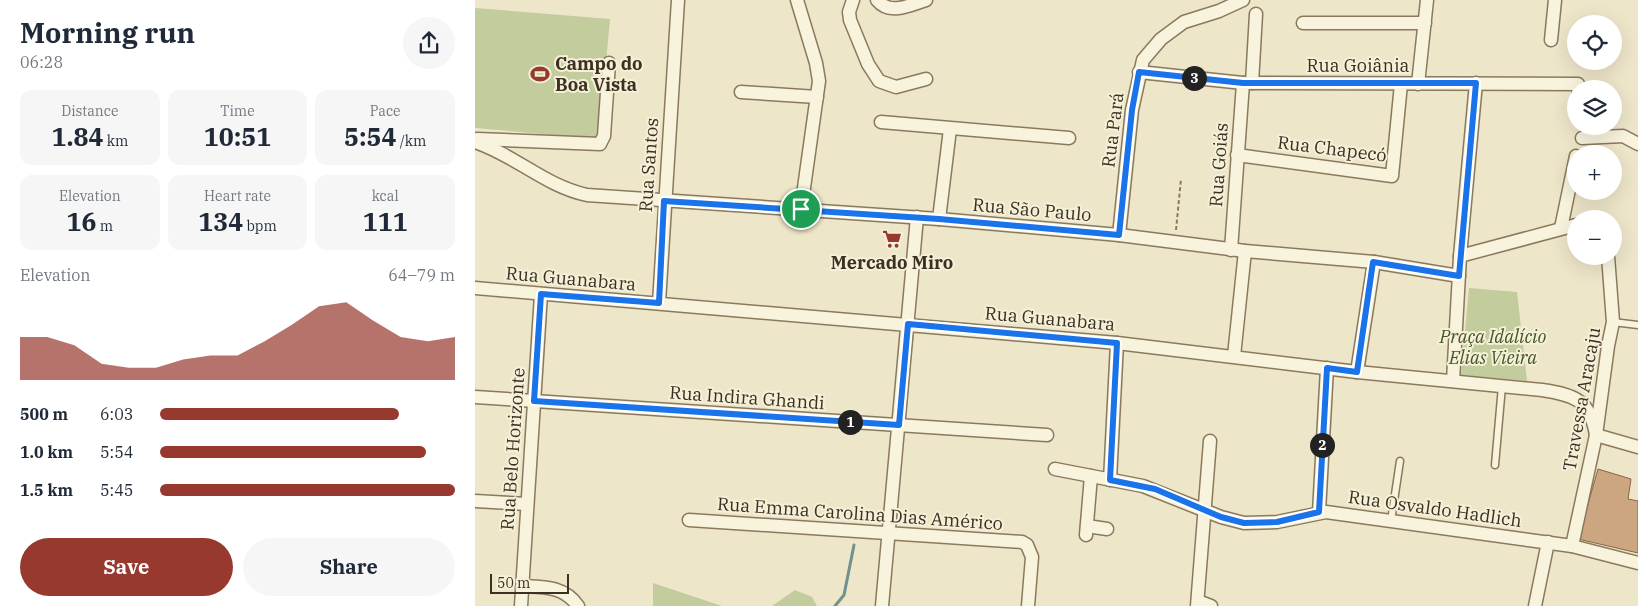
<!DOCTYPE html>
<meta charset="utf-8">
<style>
:root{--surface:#fff;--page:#f6f6f7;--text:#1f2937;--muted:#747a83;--accent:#97392f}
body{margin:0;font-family:"IBM Plex Serif",serif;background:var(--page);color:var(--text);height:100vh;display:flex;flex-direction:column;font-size:19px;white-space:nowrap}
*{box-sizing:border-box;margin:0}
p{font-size:16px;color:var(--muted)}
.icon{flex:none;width:28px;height:28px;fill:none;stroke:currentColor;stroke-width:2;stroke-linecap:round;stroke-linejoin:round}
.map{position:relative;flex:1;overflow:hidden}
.drawer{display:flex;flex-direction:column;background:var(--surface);width:475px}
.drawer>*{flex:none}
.tools{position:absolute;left:1092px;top:15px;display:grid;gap:10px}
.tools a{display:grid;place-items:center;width:55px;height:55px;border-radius:50%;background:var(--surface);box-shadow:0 5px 20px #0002;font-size:25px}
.scale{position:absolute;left:15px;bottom:12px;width:79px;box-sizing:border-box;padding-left:5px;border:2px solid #3b3021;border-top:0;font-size:14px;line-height:18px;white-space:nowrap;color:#3b3021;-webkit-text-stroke:4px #f5f0d8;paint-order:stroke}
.pin{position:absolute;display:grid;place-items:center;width:42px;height:42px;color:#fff;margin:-21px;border:2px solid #fff;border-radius:50%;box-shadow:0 1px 5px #0007}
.km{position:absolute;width:25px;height:25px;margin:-12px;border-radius:50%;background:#222;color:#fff;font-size:14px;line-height:25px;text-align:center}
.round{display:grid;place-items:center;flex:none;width:52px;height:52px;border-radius:26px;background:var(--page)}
.summary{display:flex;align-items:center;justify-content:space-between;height:85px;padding:0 20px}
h1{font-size:28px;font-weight:800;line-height:38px}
.stats{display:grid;grid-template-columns:repeat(3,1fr);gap:8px;height:85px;padding:5px 20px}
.stats div{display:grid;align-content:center;border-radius:12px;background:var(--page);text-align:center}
.stats b{font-size:25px;font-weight:800}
.stats small{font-size:14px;font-weight:400}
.stats p{font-size:14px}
.chart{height:140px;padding:10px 20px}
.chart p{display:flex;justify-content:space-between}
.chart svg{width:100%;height:90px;margin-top:5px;fill:var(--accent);opacity:.7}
.cta{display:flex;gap:10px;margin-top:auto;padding:10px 20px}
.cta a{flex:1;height:58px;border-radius:30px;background:var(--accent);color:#fff;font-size:20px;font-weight:800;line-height:58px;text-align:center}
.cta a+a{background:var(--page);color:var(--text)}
ul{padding:0 20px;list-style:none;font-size:16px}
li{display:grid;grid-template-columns:80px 60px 1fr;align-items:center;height:38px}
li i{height:12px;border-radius:6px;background:var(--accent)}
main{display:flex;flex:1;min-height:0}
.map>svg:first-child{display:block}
.green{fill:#c2cc9c}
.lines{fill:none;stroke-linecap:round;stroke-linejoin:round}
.stream{stroke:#70918c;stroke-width:3}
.building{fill:#cba680;stroke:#864}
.service-casing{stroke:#8a795e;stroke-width:9}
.minor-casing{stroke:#8a795e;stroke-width:15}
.path{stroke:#8a795e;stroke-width:2;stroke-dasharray:4 2.5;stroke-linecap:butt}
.service{stroke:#f8f3dc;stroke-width:6}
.minor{stroke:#f8f3dc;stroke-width:12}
.route-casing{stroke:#fff;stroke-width:10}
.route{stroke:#1a73e8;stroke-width:6}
.labels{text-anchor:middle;stroke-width:4;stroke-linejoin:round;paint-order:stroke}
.poi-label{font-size:18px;font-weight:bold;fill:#3b3021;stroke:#f5f0d8;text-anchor:start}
.street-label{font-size:18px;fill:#3b3021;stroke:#f5f0d8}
.park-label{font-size:18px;font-style:italic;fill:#465628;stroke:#f5f0d8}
</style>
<main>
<section class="drawer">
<div class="summary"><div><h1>Morning run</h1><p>06:28</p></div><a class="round"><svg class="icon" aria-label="share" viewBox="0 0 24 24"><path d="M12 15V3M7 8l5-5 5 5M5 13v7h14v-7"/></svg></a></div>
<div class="stats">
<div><p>Distance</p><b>1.84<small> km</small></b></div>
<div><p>Time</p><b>10:51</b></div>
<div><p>Pace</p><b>5:54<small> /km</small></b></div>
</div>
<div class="stats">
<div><p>Elevation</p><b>16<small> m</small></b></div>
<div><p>Heart rate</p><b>134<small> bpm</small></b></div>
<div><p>kcal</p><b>111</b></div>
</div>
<div class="chart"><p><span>Elevation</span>64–79 m</p>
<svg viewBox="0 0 160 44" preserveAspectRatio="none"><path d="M0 44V23L10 23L20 27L30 36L40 38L50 38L60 34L70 32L80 32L90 25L100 17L110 8L120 6L130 15L140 23L150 25L160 23V44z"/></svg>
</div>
<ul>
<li><b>500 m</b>6:03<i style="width:81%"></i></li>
<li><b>1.0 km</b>5:54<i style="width:90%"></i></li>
<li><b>1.5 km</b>5:45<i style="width:100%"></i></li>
</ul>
<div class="cta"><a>Save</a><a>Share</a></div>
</section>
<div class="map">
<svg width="1163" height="606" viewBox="0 0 1163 606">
<rect width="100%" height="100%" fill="#eee6c9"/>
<g class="green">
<path d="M0 8 135 19 124 139 0 128Z"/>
<path d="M994 288 1042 292 1052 381 986 375Z"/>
<path d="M178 583 247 606H178Z"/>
<path d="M320 590 337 597 342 606H297Z"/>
</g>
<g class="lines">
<path class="stream" d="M360 606 369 595 379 545"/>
</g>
<path class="building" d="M1123 469 1156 479 1153 499 1163 501V553L1103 539Z"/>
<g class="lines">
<g class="service-casing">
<g id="service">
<path d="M1138 322 1163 325"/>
<path d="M1020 465 1027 386"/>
<path d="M916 521 925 461"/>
</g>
</g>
<g class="minor-casing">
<g id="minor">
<path d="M322 0 341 63 344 81 326 209"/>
<path d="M378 0 374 12 375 20 393 64 404 81 421 87 451 79"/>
<path d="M402 0C415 16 435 5 451 0"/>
<path d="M828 23H950"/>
<path d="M1076 40 1080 0"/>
<path d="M664 72 768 83 1103 84V89"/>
<path d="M777 83 781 14"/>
<path d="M943 84 952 0"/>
<path d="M266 92 342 97"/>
<path d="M406 122 594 138"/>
<path d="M1107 138 1148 136 1163 144"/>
<path d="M2 139 125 144 129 136 134 63"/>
<path d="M0 142C40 155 70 186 112 195L464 219 644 235 770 251 899 262 984 276"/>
<path d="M762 155 917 176 926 84"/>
<path d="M464 219 475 129"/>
<path d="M1086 228 1101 156"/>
<path d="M644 235 657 110 668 60 686 39 709 22 744 11 768 0"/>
<path d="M756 250 768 83"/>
<path d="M985 256 1101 225"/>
<path d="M0 288 642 343 882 372 1067 390C1100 395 1115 400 1121 435L1163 447"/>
<path d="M184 303 203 0"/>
<path d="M759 356 770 251"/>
<path d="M882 372 899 262"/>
<path d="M978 381 985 256 1001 83"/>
<path d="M0 397 572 435"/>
<path d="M580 469 668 486 746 517 769 523 802 522 851 512 1097 546 1163 563"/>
<path d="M635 480 642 343"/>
<path d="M0 501 52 504"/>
<path d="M844 512 852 368"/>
<path d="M214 520 547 542 552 545 557 557 553 606"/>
<path d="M612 526 632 529"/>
<path d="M611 535 616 476"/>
<path d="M1097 546 1121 435 1133 346 1138 322 1133 256"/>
<path d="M47 586C69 587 89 586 103 606"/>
<path d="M723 601 736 606"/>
<path d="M46 606 66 294"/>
<path d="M407 606 442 217"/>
<path d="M722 606 735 441"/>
<path d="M1060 606 1073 542"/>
</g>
</g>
<path class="path" d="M701 230 706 179"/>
<use href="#service" class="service"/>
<use href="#minor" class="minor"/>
</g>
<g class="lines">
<g class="route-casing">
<path id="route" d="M664 72 768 83H1001L984 276 898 262 882 372 852 368 844 512 802 522 769 523 746 517 680 489 635 480 642 343 433 324 424 425 59 401 66 294 184 303 189 201 464 219 644 235 657 110Z"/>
</g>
<use href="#route" class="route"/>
</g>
<defs>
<g id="stadium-bare" transform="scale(1.5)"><path d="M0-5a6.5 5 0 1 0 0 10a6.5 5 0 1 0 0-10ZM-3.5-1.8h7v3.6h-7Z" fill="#97392f" stroke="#f5f0d8" stroke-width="2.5" paint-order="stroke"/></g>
<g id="supermarket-bare" transform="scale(1.5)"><path d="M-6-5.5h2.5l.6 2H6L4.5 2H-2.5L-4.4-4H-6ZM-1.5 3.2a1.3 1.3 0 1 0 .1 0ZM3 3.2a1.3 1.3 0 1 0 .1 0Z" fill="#97392f" stroke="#f5f0d8" stroke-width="2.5" paint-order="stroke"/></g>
</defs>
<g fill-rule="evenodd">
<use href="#stadium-bare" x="65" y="74"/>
<use href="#supermarket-bare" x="417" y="239"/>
</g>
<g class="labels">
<g class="poi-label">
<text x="80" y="70">Campo do<tspan x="80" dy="21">Boa Vista</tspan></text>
<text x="417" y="269" text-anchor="middle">Mercado Miro</text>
</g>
<g class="street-label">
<text x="883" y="72">Rua Goiânia</text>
<text transform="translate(638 130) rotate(-83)" y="6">Rua Pará</text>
<text transform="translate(857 149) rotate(7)" y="6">Rua Chapecó</text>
<text transform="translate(174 165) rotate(-86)" y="6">Rua Santos</text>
<text transform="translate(744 165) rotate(-86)" y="6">Rua Goiás</text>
<text transform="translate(557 210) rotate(5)" y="6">Rua São Paulo</text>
<text transform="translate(96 279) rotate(5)" y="6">Rua Guanabara</text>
<text transform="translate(575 319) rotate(5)" y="6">Rua Guanabara</text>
<text transform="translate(272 398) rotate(4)" y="6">Rua Indira Ghandi</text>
<text transform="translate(1107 399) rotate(-80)" y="6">Travessa Aracaju</text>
<text transform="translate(38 449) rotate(-86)" y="6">Rua Belo Horizonte</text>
<text transform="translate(960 509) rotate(8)" y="6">Rua Osvaldo Hadlich</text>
<text transform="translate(385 514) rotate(4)" y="6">Rua Emma Carolina Dias Américo</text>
</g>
<g class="park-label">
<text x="1018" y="343">Praça Idalício<tspan x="1018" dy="21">Elias Vieira</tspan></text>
</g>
</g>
</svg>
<div class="tools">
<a><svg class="icon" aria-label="locate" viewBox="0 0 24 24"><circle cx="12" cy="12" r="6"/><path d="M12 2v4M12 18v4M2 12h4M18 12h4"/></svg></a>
<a><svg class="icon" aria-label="layers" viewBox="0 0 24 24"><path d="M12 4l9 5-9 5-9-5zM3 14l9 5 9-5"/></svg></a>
<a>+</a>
<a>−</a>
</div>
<div class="scale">50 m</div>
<div class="pin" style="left:326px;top:209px;background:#1e9e55"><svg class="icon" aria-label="arrive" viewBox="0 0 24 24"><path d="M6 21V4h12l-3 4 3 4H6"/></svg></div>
<b class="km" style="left:375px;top:422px">1</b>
<b class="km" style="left:847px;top:445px">2</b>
<b class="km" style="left:719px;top:78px">3</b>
</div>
</main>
